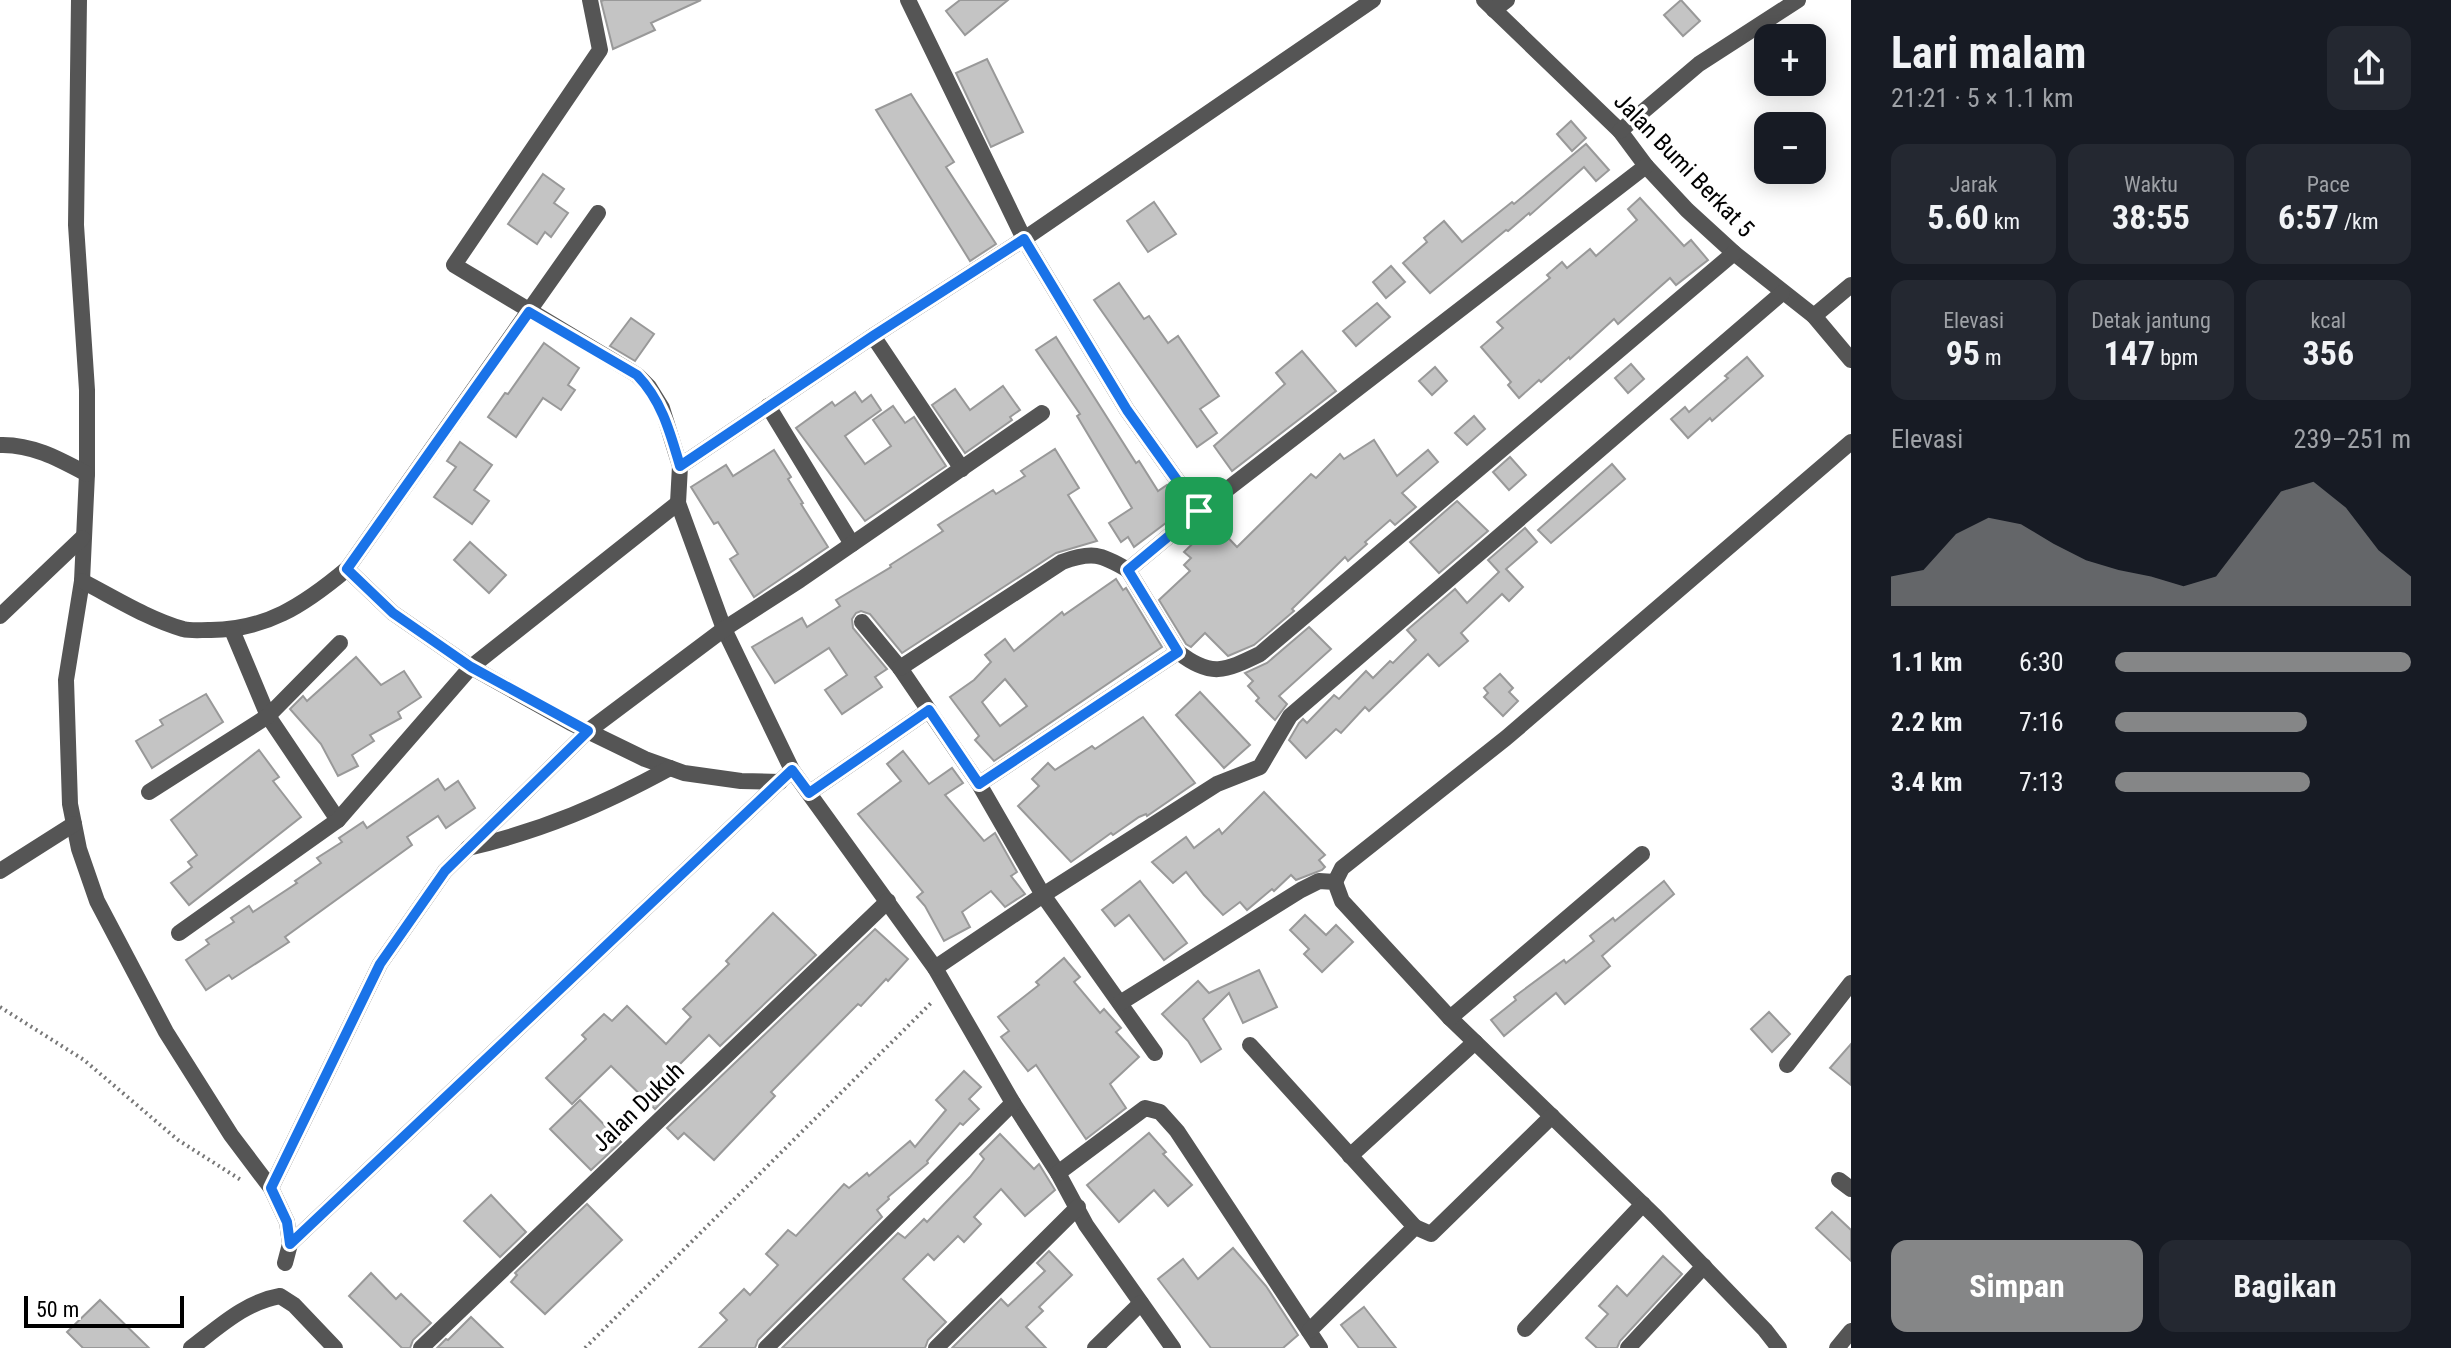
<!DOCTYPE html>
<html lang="id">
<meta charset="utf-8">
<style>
:root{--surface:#171b24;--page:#242831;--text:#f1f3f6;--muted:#9ea1a6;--accent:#858687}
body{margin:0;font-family:"Roboto Condensed",sans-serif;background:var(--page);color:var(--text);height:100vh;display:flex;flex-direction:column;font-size:30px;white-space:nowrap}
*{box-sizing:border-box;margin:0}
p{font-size:26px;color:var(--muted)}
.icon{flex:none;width:44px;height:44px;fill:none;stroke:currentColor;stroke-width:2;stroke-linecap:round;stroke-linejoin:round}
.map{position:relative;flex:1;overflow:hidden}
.details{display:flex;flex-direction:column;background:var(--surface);width:600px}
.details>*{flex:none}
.tools{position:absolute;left:1754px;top:24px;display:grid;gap:16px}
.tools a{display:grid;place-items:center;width:72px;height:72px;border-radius:16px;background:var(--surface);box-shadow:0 4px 20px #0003;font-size:40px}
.scale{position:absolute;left:24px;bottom:20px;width:160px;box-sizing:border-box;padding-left:8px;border:4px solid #000;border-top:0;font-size:22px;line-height:28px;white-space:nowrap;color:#000;-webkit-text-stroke:6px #fff;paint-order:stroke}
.pin{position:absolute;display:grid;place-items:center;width:68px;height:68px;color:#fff;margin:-34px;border-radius:16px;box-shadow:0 4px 12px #0006}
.round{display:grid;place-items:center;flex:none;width:84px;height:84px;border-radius:16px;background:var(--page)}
.head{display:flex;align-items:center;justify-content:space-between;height:136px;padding:0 40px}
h1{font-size:44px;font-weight:700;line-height:60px}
.figures{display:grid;grid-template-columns:repeat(3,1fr);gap:12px;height:136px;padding:8px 40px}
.figures div{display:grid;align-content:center;border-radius:16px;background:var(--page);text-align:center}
.figures b{font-size:34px;font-weight:700}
.figures small{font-size:22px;font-weight:400}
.figures p{font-size:22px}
.chart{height:224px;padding:16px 40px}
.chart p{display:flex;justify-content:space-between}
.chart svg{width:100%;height:144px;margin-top:8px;fill:var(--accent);opacity:.7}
.cta{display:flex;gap:16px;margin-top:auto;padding:16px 40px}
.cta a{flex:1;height:92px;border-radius:16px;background:var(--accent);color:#fff;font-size:32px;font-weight:700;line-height:92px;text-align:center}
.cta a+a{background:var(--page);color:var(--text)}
ul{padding:0 40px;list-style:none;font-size:26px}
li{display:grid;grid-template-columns:128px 96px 1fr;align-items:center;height:60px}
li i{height:20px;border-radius:10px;background:var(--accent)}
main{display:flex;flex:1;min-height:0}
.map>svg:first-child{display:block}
.building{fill:#c4c4c4;stroke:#999;stroke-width:2;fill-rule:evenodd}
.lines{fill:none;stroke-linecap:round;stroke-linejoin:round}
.path{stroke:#777;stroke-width:4;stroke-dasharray:2 4;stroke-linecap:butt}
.minor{stroke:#555;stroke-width:16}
.tertiary{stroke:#555;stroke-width:16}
.route-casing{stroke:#fff;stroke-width:16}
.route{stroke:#1a73e8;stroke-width:10}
.labels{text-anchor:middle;stroke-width:7;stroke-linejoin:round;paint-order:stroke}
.street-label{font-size:24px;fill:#000;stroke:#fff}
</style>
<main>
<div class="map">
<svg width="1851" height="1348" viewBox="0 0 1851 1348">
<rect width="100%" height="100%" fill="#fff"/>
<g class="building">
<path d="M604 0H701L651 23 655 30 613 49 601 1Z"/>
<path d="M960 0H1008L965 35 946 11Z"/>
<path d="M1681 0 1700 21 1683 36 1664 15Z"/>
<path d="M987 59 1023 132 991 147 956 73Z"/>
<path d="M911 94 954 162 946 167 996 244 970 261 876 110Z"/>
<path d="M1571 121 1586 138 1572 151 1557 134Z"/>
<path d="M1586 144 1609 170 1596 181 1584 167 1530 215 1529 213 1508 231 1506 230 1430 293 1403 263 1427 242 1424 238 1444 221 1462 242 1512 202 1514 204Z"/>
<path d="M543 174 564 189 554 203 568 213 551 237 545 232 537 244 508 224Z"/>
<path d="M1640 198 1684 246 1691 240 1708 260 1676 285 1670 278 1618 324 1614 319 1570 359 1569 357 1541 382 1539 380 1519 398 1508 385 1511 382 1481 347 1503 328 1497 322 1550 278 1547 275 1562 262 1567 268 1590 249 1596 256 1637 220 1628 209Z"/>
<path d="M1154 202 1176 234 1148 252 1127 221Z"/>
<path d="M1391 266 1405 282 1386 298 1373 282Z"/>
<path d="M1119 283 1144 319 1149 316 1168 343 1178 336 1219 396 1200 409 1217 433 1197 447 1094 300Z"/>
<path d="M1377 303 1390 317 1356 346 1343 331Z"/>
<path d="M631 318 654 334 635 361 610 346Z"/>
<path d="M1056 337 1136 463 1139 461 1158 491 1167 485 1183 510 1134 547 1128 537 1121 542 1109 523 1132 508 1077 416 1080 414 1036 350Z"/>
<path d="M544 343 579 368 568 385 575 390 561 410 543 398 516 437 488 417 505 393 508 394Z"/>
<path d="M1302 351 1336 391 1232 471 1214 446 1285 384 1276 373Z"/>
<path d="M1747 357 1763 376 1712 421 1710 418 1688 438 1671 419 1685 407 1689 412 1728 378 1725 376Z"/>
<path d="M1631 364 1644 379 1628 393 1615 378Z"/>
<path d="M1435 367 1447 381 1432 395 1419 381Z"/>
<path d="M1003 386 1020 410 1010 417 1012 420 965 453 932 405 955 389 970 410Z"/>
<path d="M855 392 862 402 871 395 881 410 845 436 865 464 891 446 873 420 893 406 905 423 914 417 946 466 865 521 796 428 832 402 835 406Z"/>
<path d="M1474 416 1485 429 1467 445 1455 433Z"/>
<path d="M1374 440 1397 476 1428 450 1438 462 1402 493 1416 507 1395 525 1390 520 1365 542 1367 544 1348 561 1345 557 1292 609 1294 611 1254 645 1228 656 1205 633 1191 647 1186 644 1159 600 1190 571 1184 565 1191 558 1184 552 1214 523 1237 547 1311 474 1316 478 1340 454 1344 459Z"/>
<path d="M460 442 492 465 474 490 489 501 472 524 434 497 456 467 447 461Z"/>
<path d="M1055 449 1079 488 1068 495 1097 541 1056 553 902 653 870 614 861 611 856 613 852 619 853 628 887 669 875 677 882 687 842 714 825 690 847 675 829 648 775 683 752 647 802 618 807 627 840 606 836 600 891 567 890 565 943 531 938 525 993 490 996 494 1025 476 1021 471Z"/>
<path d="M774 450 791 477 788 479 803 503 801 504 828 547 754 597 730 559 738 554 718 522 714 524 691 487 726 465 733 476Z"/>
<path d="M1510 457 1526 475 1509 490 1493 472Z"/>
<path d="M1612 464 1625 479 1551 543 1538 530Z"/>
<path d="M1457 501 1488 531 1439 573 1410 542Z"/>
<path d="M1525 528 1537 542 1506 569 1523 587 1509 601 1502 594 1461 633 1468 641 1439 666 1428 654 1369 711 1365 707 1341 733 1336 729 1306 758 1289 740 1299 723 1303 719 1307 723 1334 695 1339 699 1366 671 1373 678 1390 661 1393 663 1416 640 1407 630 1455 589 1467 603 1499 572 1488 560Z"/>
<path d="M470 542 506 575 489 593 454 560Z"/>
<path d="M1116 579 1123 590 1126 588 1162 647 994 761 975 740 979 736 950 697 974 680 991 662 985 655 1005 639 1014 651 1062 612 1064 615ZM1005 679 1027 706 1000 726 982 702Z"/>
<path d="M1309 627 1331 649 1279 696 1287 704 1275 720 1256 701 1259 698 1248 686 1253 681 1245 673 1267 663Z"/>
<path d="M356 657 381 685 404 671 421 697 398 712 401 718 370 735 374 741 352 755 358 766 338 776 321 744 290 709 303 696 307 701Z"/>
<path d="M1500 674 1513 688 1509 692 1518 701 1503 716 1484 697 1488 693 1484 688Z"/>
<path d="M1200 692 1250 745 1224 768 1176 715Z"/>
<path d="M206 694 223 722 152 768 136 741 163 725 160 720Z"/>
<path d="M1143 717 1195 783 1147 816 1146 814 1139 817 1113 835 1111 833 1071 862 1018 806 1039 786 1032 779 1048 763 1055 770 1092 746 1095 749Z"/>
<path d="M259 750 279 777 273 781 301 817 189 905 171 883 192 867 188 862 197 855 171 820Z"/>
<path d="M903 751 929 784 952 768 963 783 945 795 984 841 995 833 1017 872 1011 876 1025 894 1005 907 991 891 962 912 970 927 944 941 925 906 917 897 923 892 858 814 901 781 887 764Z"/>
<path d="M438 779 445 790 458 781 475 808 446 828 438 816 407 837 412 845 285 937 289 942 232 979 229 975 206 990 186 960 209 944 206 940 234 922 231 918 249 906 253 912 297 883 295 881 321 863 317 858 342 842 339 838 363 822 367 828Z"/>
<path d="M1264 792 1325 855 1319 860 1325 867 1322 870 1296 880 1291 875 1274 891 1272 889 1247 910 1240 902 1223 915 1204 895 1186 872 1173 883 1152 862 1186 837 1194 848 1219 829 1222 834Z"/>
<path d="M1140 881 1187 943 1164 960 1129 915 1115 926 1102 910Z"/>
<path d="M1664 881 1674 894 1602 956 1610 966 1565 1004 1556 993 1504 1036 1491 1020 1516 1000 1514 997 1564 960 1566 963 1594 941 1590 936 1613 918 1615 921Z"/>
<path d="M773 913 816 955 720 1046 709 1035 665 1079 675 1089 655 1109 611 1066 572 1104 546 1078 586 1039 582 1035 604 1014 612 1021 627 1006 666 1044 691 1017 683 1009 729 964 726 961Z"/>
<path d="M1305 915 1326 935 1336 925 1353 942 1322 972 1304 954 1309 949 1290 930Z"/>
<path d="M875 929 908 959 888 981 886 979 861 1006 858 1004 771 1092 775 1096 714 1160 684 1133 678 1139 667 1128Z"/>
<path d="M1064 958 1080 977 1074 982 1100 1013 1104 1009 1121 1028 1116 1032 1139 1057 1110 1084 1126 1108 1086 1139 1036 1065 1028 1071 1001 1037 1009 1031 998 1017 1039 985 1036 982Z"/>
<path d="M1259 970 1277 1007 1243 1023 1229 993 1203 1019 1221 1049 1201 1062 1188 1041 1162 1014 1198 981 1209 993Z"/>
<path d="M1769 1012 1790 1034 1772 1052 1751 1029Z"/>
<path d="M1851 1044V1085L1830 1068Z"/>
<path d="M964 1071 981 1087 969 1099 979 1109 963 1125 960 1123 927 1161 928 1163 888 1197 889 1199 877 1210 882 1217 758 1340 755 1348H699L727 1320 720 1313 744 1289 750 1295 778 1265 766 1254 788 1230 796 1236 844 1184 849 1188 867 1173 869 1176 910 1141 915 1147 946 1110 936 1100Z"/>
<path d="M580 1100 621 1142 591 1170 550 1129Z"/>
<path d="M1149 1133 1166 1152 1163 1154 1192 1185 1168 1206 1154 1190 1119 1222 1087 1185Z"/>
<path d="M1000 1134 1034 1169 1039 1164 1055 1190 1025 1216 1001 1189 974 1217 981 1224 964 1242 958 1236 934 1260 928 1254 903 1279 946 1322 928 1340 925 1348H782L898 1233 905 1238 924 1219 927 1222 970 1177 984 1159 980 1154Z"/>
<path d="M491 1195 526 1232 500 1257 464 1221Z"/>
<path d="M587 1204 622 1240 545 1314 511 1282 517 1275 515 1273Z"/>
<path d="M1832 1212 1851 1230V1261L1816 1228Z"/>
<path d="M1233 1248 1266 1286 1298 1335 1283 1348H1211L1158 1279 1183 1259 1198 1279Z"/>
<path d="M1049 1251 1072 1275 1039 1307 1043 1311 1026 1327 1046 1348H952L1001 1299 1008 1306 1045 1271 1037 1263Z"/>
<path d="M1663 1256 1682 1274 1620 1341 1617 1348H1597L1586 1338 1608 1314 1599 1306 1617 1286 1627 1296Z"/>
<path d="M371 1273 396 1299 401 1294 431 1323 413 1340 410 1348H402L349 1296Z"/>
<path d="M100 1300 149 1348H83L67 1332Z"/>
<path d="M1364 1307 1396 1348H1359L1341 1325Z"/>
<path d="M471 1317 503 1348H437L446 1339 448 1340Z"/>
</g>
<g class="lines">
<g class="path">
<path d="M0 1007 84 1060 178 1140 241 1180"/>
<path d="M585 1348 933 1001"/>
</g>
<g class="minor">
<path d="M79 0 76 225 87 390V474L82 581 66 680 70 804 79 849 97 901 166 1032 231 1135 271 1188 287 1222 290 1244 285 1263"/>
<path d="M590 0 600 50 454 265 637 375 649 387 662 408 680 466 678 503 724 629 792 770 935 968 1013 1103 1058 1173 1086 1225 1173 1348"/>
<path d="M908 0 1024 239 1127 410 1199 511"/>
<path d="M1484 0 1620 131 1646 166 1687 210 1734 253 1814 316 1851 360"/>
<path d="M1494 10 1507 0"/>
<path d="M1620 131 1699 64 1798 0"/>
<path d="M1814 316 1851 285"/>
<path d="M873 336 962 469"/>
<path d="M768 406 852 544"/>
<path d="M0 445C32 444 59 459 87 474"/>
<path d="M680 466 873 336 1024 239 1373 0"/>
<path d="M347 569 393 613 471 667 571 723 645 759 684 773 741 781 780 782"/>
<path d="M1128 570 1178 652"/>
<path d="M82 581C115 598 148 619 183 629 191 631 200 630 208 630 265 631 304 605 347 569L598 213"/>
<path d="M0 616 82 538"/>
<path d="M862 622 900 668 979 784 1043 895 1155 1053"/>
<path d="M232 630 268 716 338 820"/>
<path d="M900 668 1062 562C1092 551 1101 554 1128 570L1199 511 1646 166"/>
<path d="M979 784 1178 652C1211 678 1225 671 1260 654L1734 253"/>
<path d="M149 792 268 716 340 643"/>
<path d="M809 793 929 710"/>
<path d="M468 848C544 830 602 805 670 768"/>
<path d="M0 871 74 824"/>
<path d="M1335 882 1342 868 1506 738 1851 442"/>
<path d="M179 933 338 820 471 667 678 503"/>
<path d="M935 968 1043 895 1217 784 1260 767 1290 716 1782 293"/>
<path d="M1120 1003 1301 890 1319 881 1335 882 1342 901 1450 1018 1656 1217 1765 1330 1779 1348"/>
<path d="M1450 1018 1642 854"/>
<path d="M1250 1045 1415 1227"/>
<path d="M1787 1065 1851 983"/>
<path d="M1350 1156 1475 1042"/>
<path d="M1058 1173 1145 1108 1160 1112 1177 1131 1320 1348"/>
<path d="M1839 1180 1851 1189"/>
<path d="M271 1188 380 964 445 871 588 731 724 629 800 580 1042 413"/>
<path d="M290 1244 792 770"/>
<path d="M1525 1329 1643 1204"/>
<path d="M1309 1331 1415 1227 1431 1234 1552 1116"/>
<path d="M421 1348 888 901"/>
<path d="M766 1348 1013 1103"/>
<path d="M936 1348 1078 1207"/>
<path d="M1095 1348 1141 1303"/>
<path d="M1628 1348 1704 1266"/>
<path d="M1837 1348 1851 1331"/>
</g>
<path class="tertiary" d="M191 1348C219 1327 245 1302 280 1296L294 1305 335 1348"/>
</g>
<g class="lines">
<g class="route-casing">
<path id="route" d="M1024 239 1127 410 1199 511 1128 570 1178 652 979 784 929 710 809 793 792 770 290 1244 287 1222 271 1188 380 964 445 871 588 731 471 667 393 613 347 569 529 312 637 375C662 401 670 432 680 466L873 336Z"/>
</g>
<use href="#route" class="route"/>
</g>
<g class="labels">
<g class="street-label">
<text transform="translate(1684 165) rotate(46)" y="8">Jalan Bumi Berkat 5</text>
<text transform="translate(638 1107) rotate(-44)" y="8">Jalan Dukuh</text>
</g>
</g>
</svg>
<div class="tools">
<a>+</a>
<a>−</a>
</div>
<div class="scale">50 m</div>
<div class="pin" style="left:1199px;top:511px;background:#1e9e55"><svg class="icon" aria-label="arrive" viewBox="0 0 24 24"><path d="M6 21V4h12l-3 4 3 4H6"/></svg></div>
</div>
<section class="details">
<div class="head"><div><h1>Lari malam</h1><p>21:21 · 5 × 1.1 km</p></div><a class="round"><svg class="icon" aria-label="share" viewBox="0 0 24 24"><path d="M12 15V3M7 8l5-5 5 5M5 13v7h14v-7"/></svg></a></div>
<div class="figures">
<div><p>Jarak</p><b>5.60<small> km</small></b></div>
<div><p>Waktu</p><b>38:55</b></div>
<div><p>Pace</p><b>6:57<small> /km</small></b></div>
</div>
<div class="figures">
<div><p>Elevasi</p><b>95<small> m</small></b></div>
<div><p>Detak jantung</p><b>147<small> bpm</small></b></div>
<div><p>kcal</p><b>356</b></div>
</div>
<div class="chart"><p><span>Elevasi</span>239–251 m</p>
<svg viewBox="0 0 160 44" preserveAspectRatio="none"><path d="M0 44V35L10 33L20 22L30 17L40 19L50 25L60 30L70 33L80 35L90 38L100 35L110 22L120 9L130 6L140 14L150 27L160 35V44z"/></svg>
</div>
<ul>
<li><b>1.1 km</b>6:30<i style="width:100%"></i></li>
<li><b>2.2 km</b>7:16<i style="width:65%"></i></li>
<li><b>3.4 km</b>7:13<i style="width:66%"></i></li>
</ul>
<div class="cta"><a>Simpan</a><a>Bagikan</a></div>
</section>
</main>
